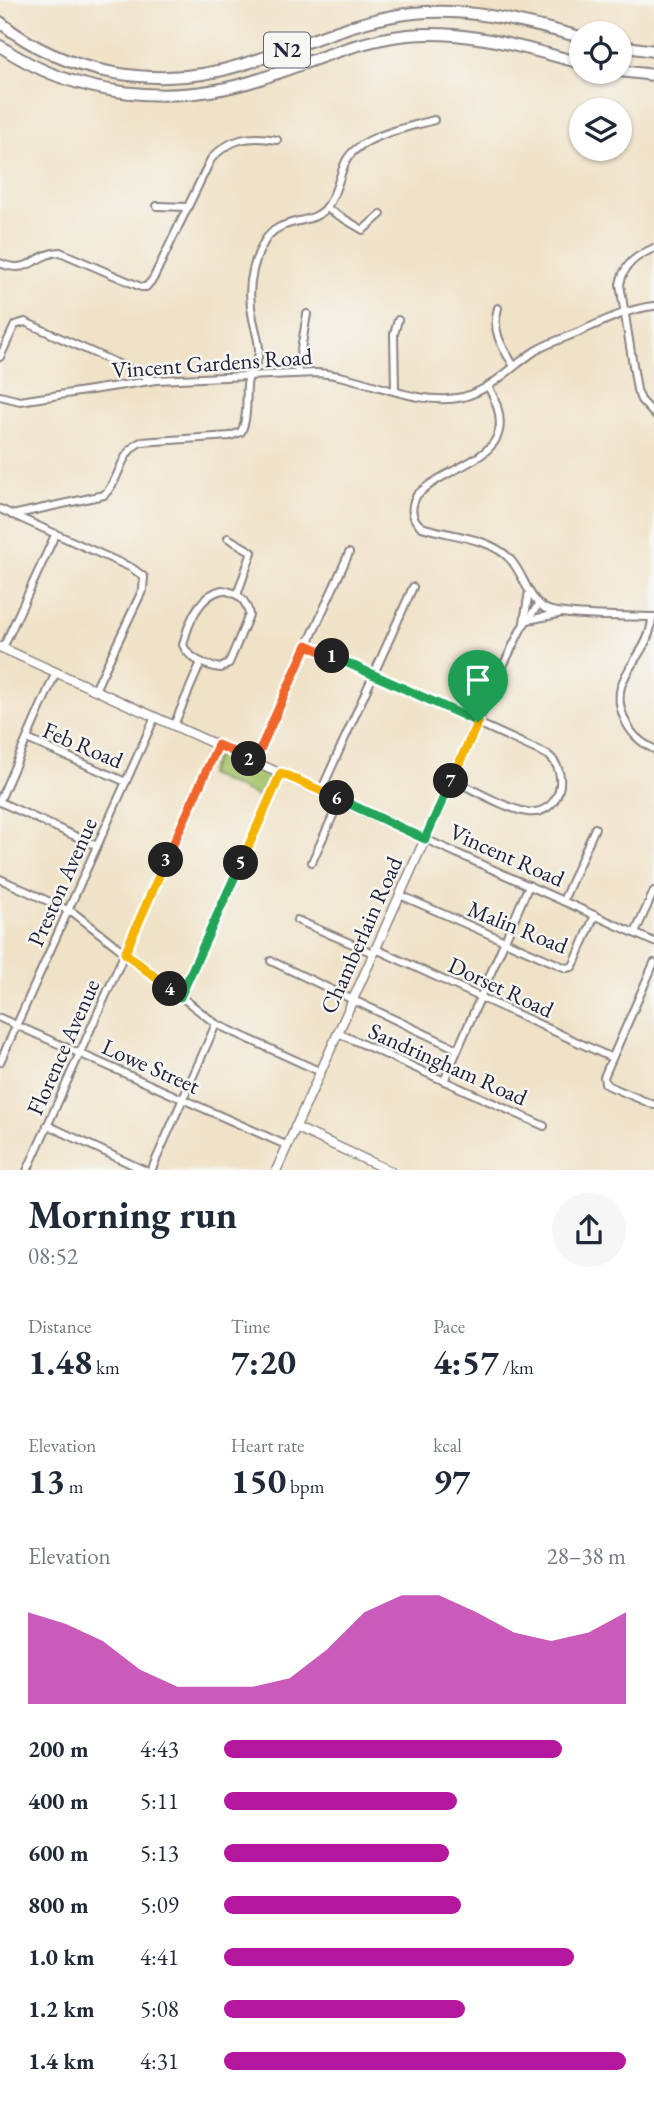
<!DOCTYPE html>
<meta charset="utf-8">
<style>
:root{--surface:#fff;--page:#f6f6f7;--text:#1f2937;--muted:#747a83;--accent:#b5179e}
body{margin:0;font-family:"EB Garamond",serif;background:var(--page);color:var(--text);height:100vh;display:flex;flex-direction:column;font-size:26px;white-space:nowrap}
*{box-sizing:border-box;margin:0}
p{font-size:23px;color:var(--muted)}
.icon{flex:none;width:38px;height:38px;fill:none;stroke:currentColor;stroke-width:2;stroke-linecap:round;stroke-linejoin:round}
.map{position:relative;height:1170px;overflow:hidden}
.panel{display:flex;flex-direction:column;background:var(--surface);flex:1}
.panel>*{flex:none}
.buttons{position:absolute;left:569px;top:21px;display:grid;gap:14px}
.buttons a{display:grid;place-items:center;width:63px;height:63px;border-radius:50%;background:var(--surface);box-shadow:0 2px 5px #0004;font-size:35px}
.pin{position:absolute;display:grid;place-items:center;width:60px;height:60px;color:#fff;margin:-72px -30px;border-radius:50% 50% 50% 0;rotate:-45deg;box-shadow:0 0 7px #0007}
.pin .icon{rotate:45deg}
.km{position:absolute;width:35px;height:35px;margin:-18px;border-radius:50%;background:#222;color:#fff;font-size:19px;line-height:35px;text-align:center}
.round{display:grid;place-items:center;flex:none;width:74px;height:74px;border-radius:37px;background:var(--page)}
.summary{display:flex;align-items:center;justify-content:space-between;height:119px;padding:0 28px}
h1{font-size:38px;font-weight:700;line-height:52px}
.figures{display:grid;grid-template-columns:repeat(3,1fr);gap:10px;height:119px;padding:7px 28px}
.figures div{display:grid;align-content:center}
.figures b{font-size:35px;font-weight:700}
.figures small{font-size:19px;font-weight:400}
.figures p{font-size:19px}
.chart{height:196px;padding:14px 28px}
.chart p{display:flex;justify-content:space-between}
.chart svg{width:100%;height:126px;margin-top:7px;fill:var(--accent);opacity:.7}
ul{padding:0 28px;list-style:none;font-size:23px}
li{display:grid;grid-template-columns:112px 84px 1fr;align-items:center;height:52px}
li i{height:18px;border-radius:9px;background:var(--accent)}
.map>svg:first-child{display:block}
.green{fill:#a7c56d;stroke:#647454;stroke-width:2}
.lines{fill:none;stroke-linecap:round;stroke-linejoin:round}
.minor-casing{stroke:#898281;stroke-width:10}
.tertiary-casing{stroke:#898281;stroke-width:11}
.motorway-casing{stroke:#898281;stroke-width:14}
.minor{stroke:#fff;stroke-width:6}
.tertiary{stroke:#fff;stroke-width:8}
.motorway{stroke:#fff;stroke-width:10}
.split-1-casing{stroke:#fff;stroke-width:14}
.split-2-casing{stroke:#fff;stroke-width:14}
.split-3-casing{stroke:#fff;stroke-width:14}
.split-4-casing{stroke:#fff;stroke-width:14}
.split-5-casing{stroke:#fff;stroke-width:14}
.split-6-casing{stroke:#fff;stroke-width:14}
.split-7-casing{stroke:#fff;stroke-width:14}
.split-8-casing{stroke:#fff;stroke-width:14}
.split-1{stroke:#22a559;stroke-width:9}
.split-2{stroke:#f0652b;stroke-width:9}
.split-3{stroke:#f0652b;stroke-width:9}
.split-4{stroke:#f5b400;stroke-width:9}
.split-5{stroke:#22a559;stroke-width:9}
.split-6{stroke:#f5b400;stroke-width:9}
.split-7{stroke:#22a559;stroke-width:9}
.split-8{stroke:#f5b400;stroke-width:9}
.labels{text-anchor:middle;stroke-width:5;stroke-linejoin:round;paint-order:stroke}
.shield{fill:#f6f6f2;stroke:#626272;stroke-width:2}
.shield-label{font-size:21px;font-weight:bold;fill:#22223b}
.street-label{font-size:23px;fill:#22223b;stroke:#f6f6f2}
</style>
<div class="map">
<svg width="654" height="1171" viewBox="0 0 654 1171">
<rect width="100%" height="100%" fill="#f6f6f2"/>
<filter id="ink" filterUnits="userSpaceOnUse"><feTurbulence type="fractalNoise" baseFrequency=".0143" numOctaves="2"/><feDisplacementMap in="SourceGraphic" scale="14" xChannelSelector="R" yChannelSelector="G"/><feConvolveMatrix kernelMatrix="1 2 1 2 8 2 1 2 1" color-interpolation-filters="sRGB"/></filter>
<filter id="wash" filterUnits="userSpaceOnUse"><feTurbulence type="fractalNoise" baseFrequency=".00686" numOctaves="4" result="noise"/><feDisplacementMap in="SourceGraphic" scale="28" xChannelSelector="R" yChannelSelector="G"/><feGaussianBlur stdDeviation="1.57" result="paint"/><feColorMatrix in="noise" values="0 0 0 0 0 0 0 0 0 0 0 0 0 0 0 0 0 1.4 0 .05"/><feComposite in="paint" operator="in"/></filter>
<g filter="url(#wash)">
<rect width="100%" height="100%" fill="#f0e2c7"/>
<path class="green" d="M218 752 273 775 274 781 266 800 208 775Z"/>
</g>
<g filter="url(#ink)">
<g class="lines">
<g class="minor-casing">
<g id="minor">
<path d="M157 206 188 207"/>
<path d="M326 208 363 230 381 214"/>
<path d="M654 248C636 256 624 264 620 284L637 390 641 400 654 414"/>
<path d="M0 263C30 276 35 253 60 252L141 287H146L153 279 211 159C230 138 250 135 277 140"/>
<path d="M498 308C491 331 502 347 514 366"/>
<path d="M0 357 15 325 25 322 154 380"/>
<path d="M297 373 307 314"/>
<path d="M488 386C529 459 455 458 417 495 410 507 411 519 422 527 449 536 487 537 508 557 524 572 526 598 546 609 561 617 633 616 654 617"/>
<path d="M395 390 394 334 398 320"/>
<path d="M0 396 20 401 156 380 316 373C364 375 414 408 463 397 491 390 511 367 535 351 548 343 564 338 579 332 604 321 627 309 654 306"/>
<path d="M0 509 132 568 144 577 143 589 95 690"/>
<path d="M12 515 104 495C121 480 119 452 141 442L230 436 241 432C248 419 246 399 247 385 248 372 259 364 259 351 259 340 255 329 253 319 247 292 250 267 264 242 279 215 312 227 327 207 336 195 339 177 345 163 357 136 407 128 434 120"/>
<path d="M228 538 252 552 237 595"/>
<path d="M222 590C237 592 247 600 249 615L229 663 221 668C206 666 189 659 183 645 188 624 199 595 222 590Z"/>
<path d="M539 604 522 627 503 666 425 839 654 942"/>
<path d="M652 617C651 658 605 675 624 718 630 733 639 742 654 749"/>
<path d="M528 620 558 614"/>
<path d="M524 622 529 591"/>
<path d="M307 645 548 755C571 773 560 816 527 812 506 809 471 788 451 779"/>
<path d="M3 648 55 535"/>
<path d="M174 725 201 662"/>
<path d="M27 739 126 782"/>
<path d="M255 761 349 553"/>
<path d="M321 791 413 587"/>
<path d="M0 800 56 672"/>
<path d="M0 802 97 846"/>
<path d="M312 862 340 800"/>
<path d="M0 879 74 913 216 1024 321 1072"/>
<path d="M400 895 566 968 572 967 575 962 595 915"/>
<path d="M563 901 595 828"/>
<path d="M297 920 373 953"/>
<path d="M635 933 654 891"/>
<path d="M376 949 612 1058"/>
<path d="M271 961 457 1049"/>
<path d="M654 963 604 1077 605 1083 609 1086 654 1105"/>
<path d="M180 997 281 773"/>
<path d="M0 1018 288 1146"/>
<path d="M338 1033 544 1126"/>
<path d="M0 1062 155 717"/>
<path d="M444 1081 529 885"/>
<path d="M47 1125 146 1171"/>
<path d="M27 1171 218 745"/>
<path d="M151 1171 216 1024"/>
</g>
</g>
<g class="tertiary-casing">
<g id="tertiary">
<path d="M0 647 425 839 276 1171"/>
<path d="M295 1127 390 1171"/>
</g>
</g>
<g class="motorway-casing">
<g id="motorway">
<path d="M0 22C65 76 162 90 241 65 298 48 354 19 414 13 472 7 526 23 581 37"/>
<path d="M0 46C76 98 174 107 260 79 309 63 357 40 408 35 467 29 525 48 581 63"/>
<path d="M620 46 654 51"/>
<path d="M620 71 654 75"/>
</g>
</g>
<use href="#minor" class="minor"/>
<use href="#tertiary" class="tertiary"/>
<use href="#motorway" class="motorway"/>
</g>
</g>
<g class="lines" filter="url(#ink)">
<g class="split-1-casing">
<path id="split-1" d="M332 656 478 722"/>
</g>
<g class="split-2-casing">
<path id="split-2" d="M249 759 255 761 307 645 332 656"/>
</g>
<g class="split-3-casing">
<path id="split-3" d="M166 860 218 745 249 759"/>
</g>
<g class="split-4-casing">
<path id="split-4" d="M166 860 125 953 170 989"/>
</g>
<g class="split-5-casing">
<path id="split-5" d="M170 989 180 997 241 863"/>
</g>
<g class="split-6-casing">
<path id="split-6" d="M241 863 281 773 337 798"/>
</g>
<g class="split-7-casing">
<path id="split-7" d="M337 798 425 839 451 781"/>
</g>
<g class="split-8-casing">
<path id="split-8" d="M451 781 478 722"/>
</g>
<use href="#split-1" class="split-1"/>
<use href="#split-2" class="split-2"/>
<use href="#split-3" class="split-3"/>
<use href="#split-4" class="split-4"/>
<use href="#split-5" class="split-5"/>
<use href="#split-6" class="split-6"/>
<use href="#split-7" class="split-7"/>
<use href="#split-8" class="split-8"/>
</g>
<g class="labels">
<rect class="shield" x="264" y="32.5" width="46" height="35" rx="5"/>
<g class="shield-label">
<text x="287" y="57">N2</text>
</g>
<g class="street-label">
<text transform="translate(212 363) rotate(-4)" y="8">Vincent Gardens Road</text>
<text transform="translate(83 745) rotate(23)" y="8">Feb Road</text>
<text transform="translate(507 855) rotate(24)" y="8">Vincent Road</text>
<text transform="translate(62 882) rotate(-66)" y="8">Preston Avenue</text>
<text transform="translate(518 927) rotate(22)" y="8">Malin Road</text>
<text transform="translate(361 935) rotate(-66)" y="8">Chamberlain Road</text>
<text transform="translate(501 987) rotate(25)" y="8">Dorset Road</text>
<text transform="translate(63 1047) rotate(-66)" y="8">Florence Avenue</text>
<text transform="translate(448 1064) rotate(24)" y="8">Sandringham Road</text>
<text transform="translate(151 1066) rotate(24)" y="8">Lowe Street</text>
</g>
</g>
</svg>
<div class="buttons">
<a><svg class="icon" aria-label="locate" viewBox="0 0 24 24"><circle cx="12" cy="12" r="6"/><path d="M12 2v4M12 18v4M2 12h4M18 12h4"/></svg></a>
<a><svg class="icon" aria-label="layers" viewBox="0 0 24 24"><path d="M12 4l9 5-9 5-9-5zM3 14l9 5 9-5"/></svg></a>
</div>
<div class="pin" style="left:478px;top:722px;background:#1e9e55"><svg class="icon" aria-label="arrive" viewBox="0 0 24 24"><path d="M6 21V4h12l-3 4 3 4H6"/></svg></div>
<b class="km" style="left:332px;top:656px">1</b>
<b class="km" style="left:249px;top:759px">2</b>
<b class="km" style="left:166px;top:860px">3</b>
<b class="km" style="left:170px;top:989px">4</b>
<b class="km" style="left:241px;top:863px">5</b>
<b class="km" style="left:337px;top:798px">6</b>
<b class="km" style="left:451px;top:781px">7</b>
</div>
<section class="panel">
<div class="summary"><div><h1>Morning run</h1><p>08:52</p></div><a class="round"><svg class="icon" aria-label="share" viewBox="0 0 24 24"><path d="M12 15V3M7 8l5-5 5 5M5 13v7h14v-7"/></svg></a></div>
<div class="figures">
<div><p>Distance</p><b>1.48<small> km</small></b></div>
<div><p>Time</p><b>7:20</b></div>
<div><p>Pace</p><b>4:57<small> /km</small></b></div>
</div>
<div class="figures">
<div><p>Elevation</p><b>13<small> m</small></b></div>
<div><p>Heart rate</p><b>150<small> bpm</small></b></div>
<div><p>kcal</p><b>97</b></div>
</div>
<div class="chart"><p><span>Elevation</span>28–38 m</p>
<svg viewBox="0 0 160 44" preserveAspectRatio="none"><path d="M0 44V12L10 16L20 22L30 32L40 38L50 38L60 38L70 35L80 25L90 12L100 6L110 6L120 12L130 19L140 22L150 19L160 12V44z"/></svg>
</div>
<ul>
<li><b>200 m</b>4:43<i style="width:84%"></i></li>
<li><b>400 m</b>5:11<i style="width:58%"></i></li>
<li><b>600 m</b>5:13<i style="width:56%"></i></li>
<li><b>800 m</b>5:09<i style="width:59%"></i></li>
<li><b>1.0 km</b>4:41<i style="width:87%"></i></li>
<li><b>1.2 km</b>5:08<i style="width:60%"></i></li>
<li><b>1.4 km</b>4:31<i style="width:100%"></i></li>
</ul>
</section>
